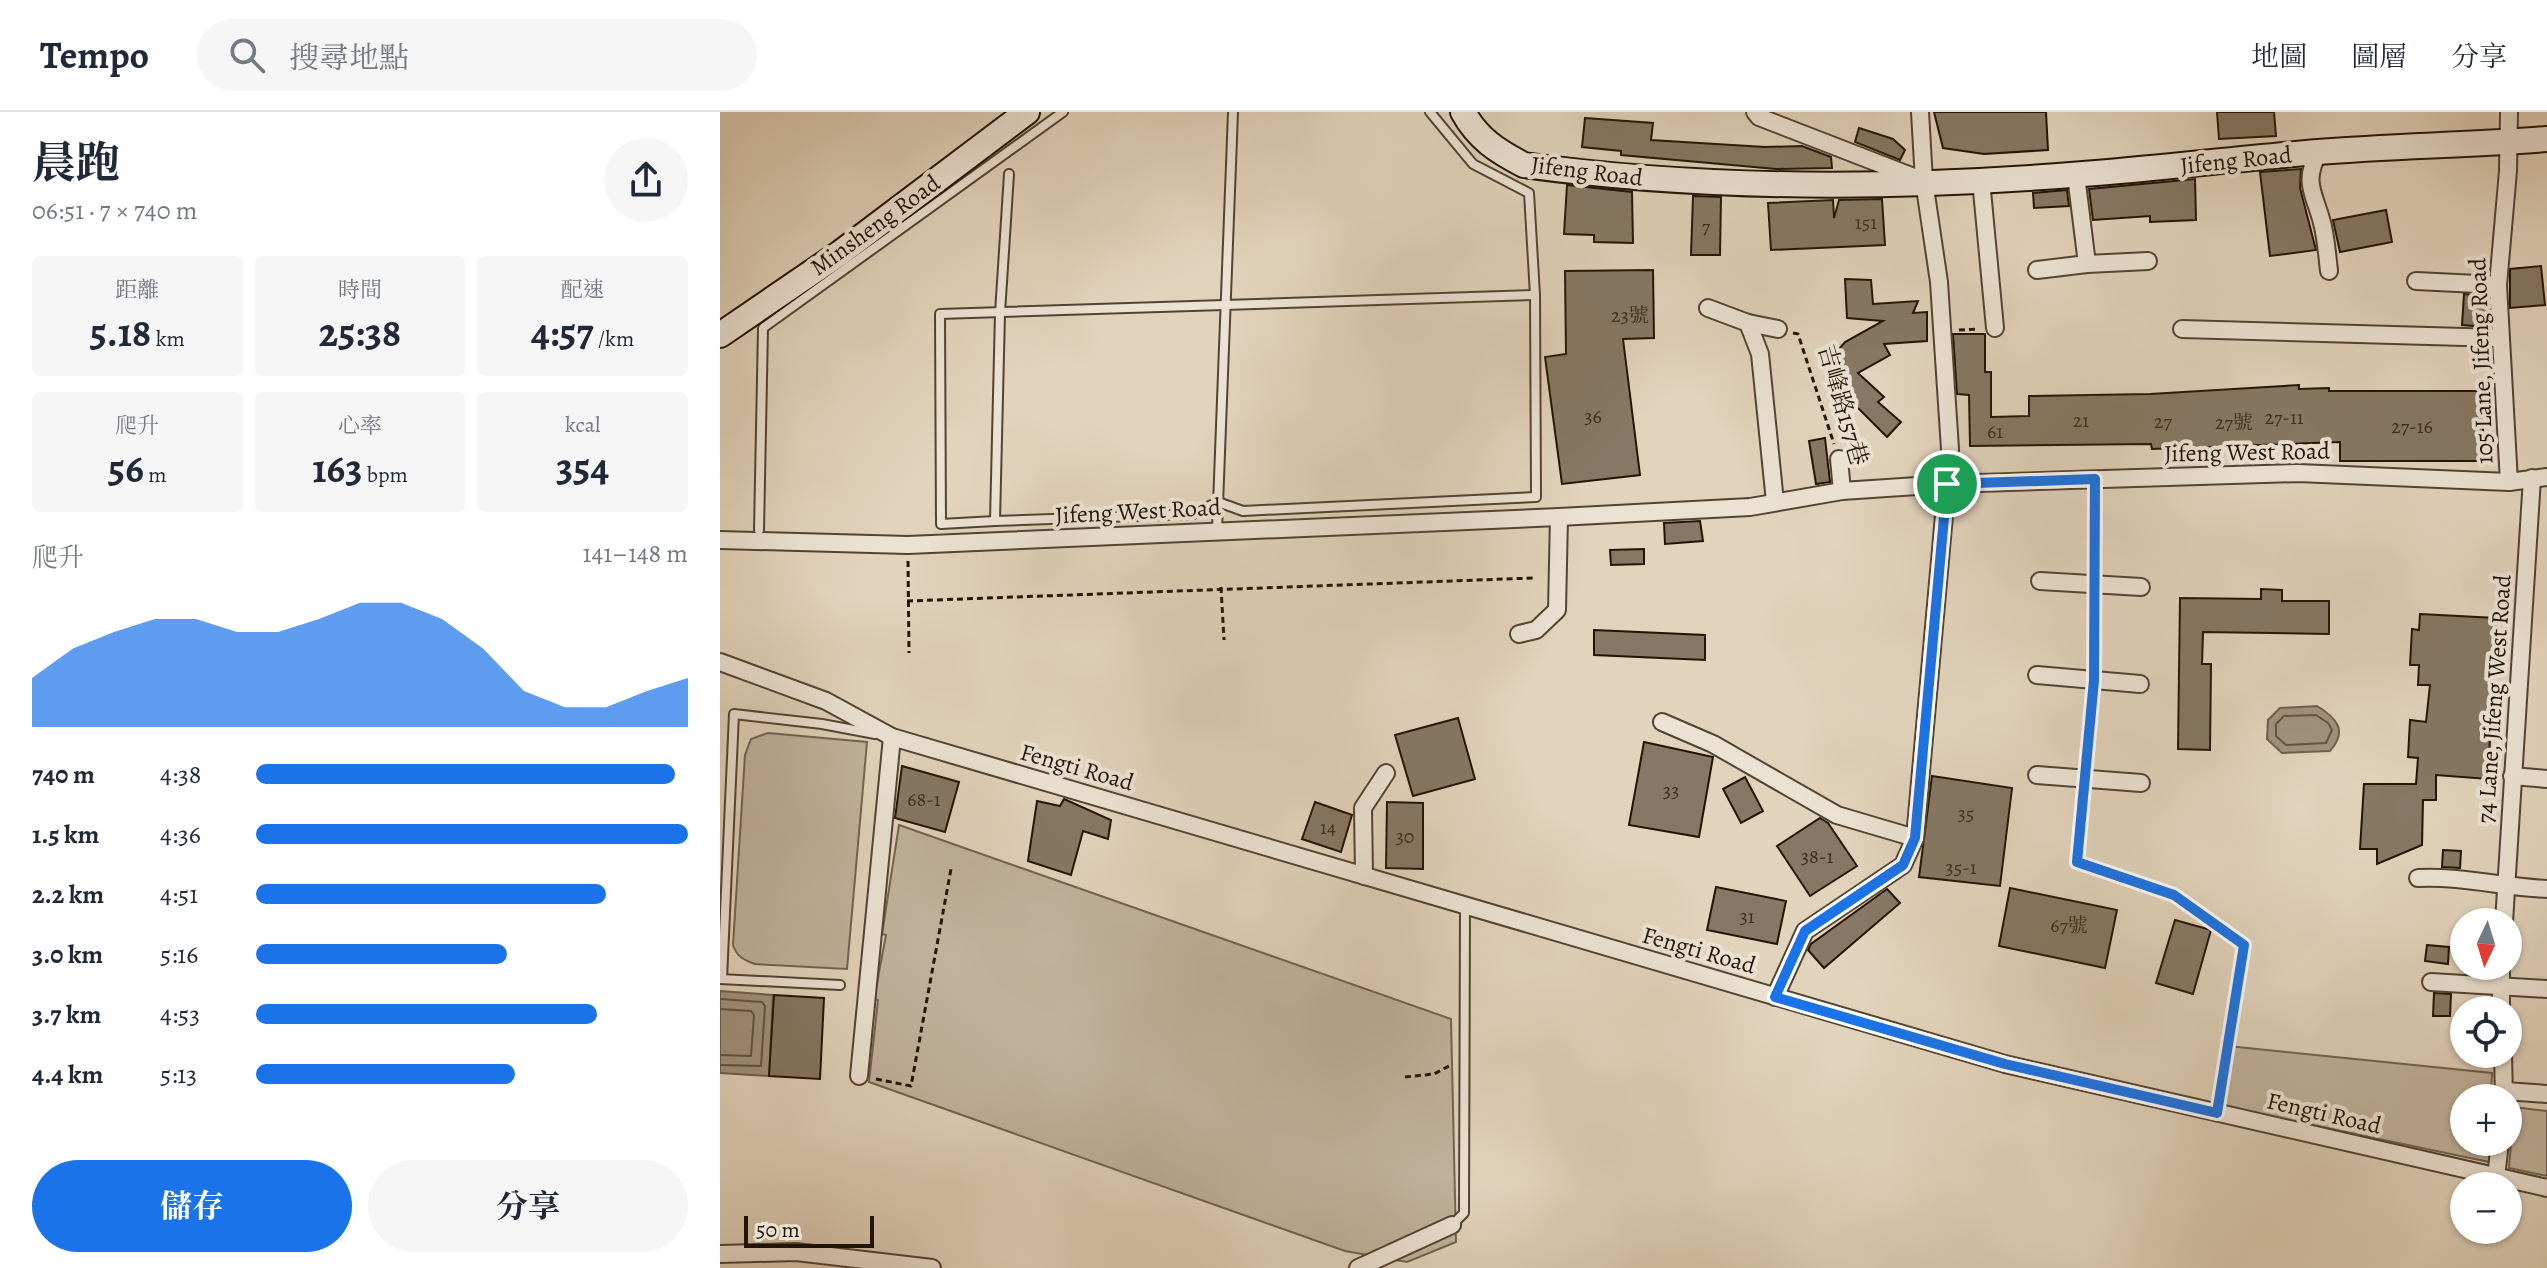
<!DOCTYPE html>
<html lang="zh-TW">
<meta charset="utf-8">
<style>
:root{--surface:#fff;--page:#f6f6f7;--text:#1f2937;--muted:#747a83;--line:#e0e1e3;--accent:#1a73e8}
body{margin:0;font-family:Alegreya,"Noto Serif TC",serif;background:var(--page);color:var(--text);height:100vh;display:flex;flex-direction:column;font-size:30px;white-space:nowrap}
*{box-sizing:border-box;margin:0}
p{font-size:26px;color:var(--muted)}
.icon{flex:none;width:44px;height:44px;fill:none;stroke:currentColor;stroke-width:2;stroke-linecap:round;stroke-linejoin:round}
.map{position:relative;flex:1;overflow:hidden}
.side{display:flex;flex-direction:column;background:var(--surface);width:720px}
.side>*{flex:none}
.needle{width:52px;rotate:184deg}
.buttons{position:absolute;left:1730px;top:796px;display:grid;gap:16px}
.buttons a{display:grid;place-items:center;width:72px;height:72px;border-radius:50%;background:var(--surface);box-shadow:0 2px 6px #0004;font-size:40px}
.scale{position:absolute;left:24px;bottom:20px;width:130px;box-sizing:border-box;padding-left:8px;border:4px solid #221505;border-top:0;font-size:22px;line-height:28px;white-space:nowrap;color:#221505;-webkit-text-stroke:6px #ece2d3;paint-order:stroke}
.pin{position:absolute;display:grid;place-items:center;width:68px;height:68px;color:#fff;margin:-34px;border:4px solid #fff;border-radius:50%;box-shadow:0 2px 8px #0007}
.round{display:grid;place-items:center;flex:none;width:84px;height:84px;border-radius:42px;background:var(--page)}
.overview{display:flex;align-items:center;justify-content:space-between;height:136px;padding:0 32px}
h1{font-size:44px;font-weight:700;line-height:60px}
.metrics{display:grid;grid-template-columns:repeat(3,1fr);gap:12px;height:136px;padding:8px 32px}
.metrics div{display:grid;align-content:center;border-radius:8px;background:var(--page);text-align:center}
.metrics b{font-size:40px;font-weight:700}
.metrics small{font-size:22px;font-weight:400}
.metrics p{font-size:22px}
.chart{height:224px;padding:16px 32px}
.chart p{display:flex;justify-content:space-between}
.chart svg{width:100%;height:144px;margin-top:8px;fill:var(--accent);opacity:.7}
.button{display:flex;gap:16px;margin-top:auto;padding:16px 32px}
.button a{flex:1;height:92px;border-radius:48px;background:var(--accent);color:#fff;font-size:32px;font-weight:700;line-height:92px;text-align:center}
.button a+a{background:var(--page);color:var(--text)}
ul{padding:0 32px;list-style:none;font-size:26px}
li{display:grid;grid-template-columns:128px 96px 1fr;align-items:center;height:60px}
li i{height:20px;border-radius:10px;background:var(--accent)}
header{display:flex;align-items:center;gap:48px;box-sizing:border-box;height:112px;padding:0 40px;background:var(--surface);border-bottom:2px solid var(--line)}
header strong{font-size:38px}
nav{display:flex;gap:44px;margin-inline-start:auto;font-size:28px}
.search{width:560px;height:72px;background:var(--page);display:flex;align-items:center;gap:20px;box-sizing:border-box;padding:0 28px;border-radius:44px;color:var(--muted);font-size:30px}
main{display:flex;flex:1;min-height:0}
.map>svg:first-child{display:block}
.green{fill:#c1b39d;stroke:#726451;stroke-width:2}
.water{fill:#a1927e;stroke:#6e604e;stroke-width:2}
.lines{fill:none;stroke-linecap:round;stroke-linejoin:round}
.shore{stroke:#625442;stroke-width:2}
.building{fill:#867864;stroke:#221505;stroke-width:2}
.lane-casing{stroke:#524433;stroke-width:12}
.street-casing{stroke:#524433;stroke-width:20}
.secondary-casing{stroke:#221505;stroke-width:28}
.path{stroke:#221505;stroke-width:3;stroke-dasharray:6 4;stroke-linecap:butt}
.lane{stroke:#ece2d3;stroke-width:8}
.street{stroke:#ece2d3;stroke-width:16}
.secondary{stroke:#ece2d3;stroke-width:24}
.route-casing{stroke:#fff;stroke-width:16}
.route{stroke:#1a73e8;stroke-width:10}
.labels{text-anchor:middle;stroke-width:8;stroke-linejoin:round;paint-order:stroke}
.number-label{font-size:20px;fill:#3b2e1d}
.street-label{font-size:24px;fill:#221505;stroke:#ece2d3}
</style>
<header>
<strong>Tempo</strong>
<div class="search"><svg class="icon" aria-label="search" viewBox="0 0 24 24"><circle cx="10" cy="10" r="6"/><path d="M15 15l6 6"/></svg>搜尋地點</div>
<nav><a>地圖</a><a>圖層</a><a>分享</a></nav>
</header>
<main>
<section class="side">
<div class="overview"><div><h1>晨跑</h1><p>06:51 · 7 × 740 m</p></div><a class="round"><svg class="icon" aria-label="share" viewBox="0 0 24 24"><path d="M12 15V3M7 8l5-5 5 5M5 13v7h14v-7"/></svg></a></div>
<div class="metrics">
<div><p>距離</p><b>5.18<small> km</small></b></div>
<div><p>時間</p><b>25:38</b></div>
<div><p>配速</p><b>4:57<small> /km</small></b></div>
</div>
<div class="metrics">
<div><p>爬升</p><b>56<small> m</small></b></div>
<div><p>心率</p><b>163<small> bpm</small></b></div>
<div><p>kcal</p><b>354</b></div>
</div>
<div class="chart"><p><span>爬升</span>141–148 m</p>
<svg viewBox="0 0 160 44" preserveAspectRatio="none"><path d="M0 44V29L10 20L20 15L30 11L40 11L50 15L60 15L70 11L80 6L90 6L100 11L110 20L120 33L130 38L140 38L150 33L160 29V44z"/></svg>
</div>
<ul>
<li><b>740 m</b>4:38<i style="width:97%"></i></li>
<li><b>1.5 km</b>4:36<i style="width:100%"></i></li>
<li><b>2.2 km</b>4:51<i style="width:81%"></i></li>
<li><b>3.0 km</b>5:16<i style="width:58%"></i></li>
<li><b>3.7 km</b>4:53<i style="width:79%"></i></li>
<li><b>4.4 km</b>5:13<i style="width:60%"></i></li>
</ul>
<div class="button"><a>儲存</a><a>分享</a></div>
</section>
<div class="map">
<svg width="1827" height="1156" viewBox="0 0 1827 1156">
<rect width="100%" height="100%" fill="#e2d3bc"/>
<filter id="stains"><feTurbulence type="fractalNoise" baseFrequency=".0025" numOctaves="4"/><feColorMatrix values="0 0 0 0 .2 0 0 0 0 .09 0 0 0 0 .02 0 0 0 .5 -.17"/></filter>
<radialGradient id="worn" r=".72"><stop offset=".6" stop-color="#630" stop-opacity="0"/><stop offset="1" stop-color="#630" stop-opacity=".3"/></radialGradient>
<g class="green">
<path d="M48 621 147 630 127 857 35 852C24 848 17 845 13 833L25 643 31 627Z"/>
<path d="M179 713 731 907 736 1130 687 1150 625 1139 149 970 158 888 154 887 166 823 162 822Z"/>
<path d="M1508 934 1772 961 1771 986H1744V1030H1770L1769 1050 1497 993Z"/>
<path d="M1794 995 1827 999V1064L1789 1056Z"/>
</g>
<g class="water">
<path d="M1597 594C1617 606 1628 619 1610 639L1562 641 1547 627 1548 608 1560 596Z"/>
<path d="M0 879 53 883 49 964 0 961Z"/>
</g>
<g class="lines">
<g class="shore">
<path d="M1596 603 1608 611 1612 618 1606 631 1566 633 1556 624V612L1564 604Z"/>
<path d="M0 887 42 890 45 894 41 954 0 953"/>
<path d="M0 897 31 899 34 903 31 944 0 943"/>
</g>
</g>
<g class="building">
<path d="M1214 0H1326L1328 38 1264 42 1223 36Z"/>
<path d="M1497 0H1554L1556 24 1499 27Z"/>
<path d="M865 6 933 11 931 28 1045 35 1082 34 1111 45 1112 56 1056 57 901 43V39L862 35Z"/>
<path d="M1139 16 1173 27 1185 38 1180 48 1135 30Z"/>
<path d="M1581 57 1580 76 1596 138 1550 144 1540 60Z"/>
<path d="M1475 67 1476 108 1430 110V104L1373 108 1369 77Z"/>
<path d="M847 73 912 80 913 131 874 130V123L844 122Z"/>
<path d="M1347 78 1349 94 1314 96 1313 81Z"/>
<path d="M973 84 1001 85 1000 143H971Z"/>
<path d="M1162 87 1165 133 1051 138 1048 91 1113 88 1114 106 1119 88Z"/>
<path d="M1666 98 1672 130 1620 140 1613 108Z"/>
<path d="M1821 154 1825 193 1790 196V157Z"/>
<path d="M933 158 934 226 903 227 920 363 842 372 825 245 846 242 845 159Z"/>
<path d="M1125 167 1151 168 1153 192 1198 189 1193 201 1207 200V229L1164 232 1170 243 1138 261 1164 285 1158 290 1181 310 1167 325 1124 282 1128 277 1103 255 1125 230 1163 209 1127 206Z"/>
<path d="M1744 182 1768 184 1765 215 1742 213Z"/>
<path d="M1233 222H1265V260H1271V305L1309 304V284L1430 282 1579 273V277L1609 276V279H1763V349H1620V330L1432 337 1431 332 1250 334 1249 283 1237 282Z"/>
<path d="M1105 326 1110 370 1096 372 1089 329Z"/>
<path d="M980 409 983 429 945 432 944 411Z"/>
<path d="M924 437V452L891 453 890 438Z"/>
<path d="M1541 477 1562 478V489H1609V522L1483 520 1482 552H1491L1490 638 1458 637 1460 486 1541 487Z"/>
<path d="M1700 502 1776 506 1768 667 1716 663V688H1703L1702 733 1657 752V737H1640L1644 672H1696L1698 646 1688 645 1690 608 1706 610 1710 573H1698L1699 553H1690L1692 517 1699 518Z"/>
<path d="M874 518 985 523V548L874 543Z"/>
<path d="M738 606 755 667 693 684 675 623Z"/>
<path d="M924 630 993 645 979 725 909 713Z"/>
<path d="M182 654 239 670 225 720 175 706Z"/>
<path d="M1212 664 1292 676 1280 774 1199 765Z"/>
<path d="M1025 665 1043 699 1021 711 1003 677Z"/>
<path d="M344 687 391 708 388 727 363 719 351 763 308 749 317 689 340 694Z"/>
<path d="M595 690 632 703 621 740 582 727Z"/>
<path d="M667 690 703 691V757L666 756Z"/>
<path d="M1100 706 1108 711 1137 754 1090 784 1057 734Z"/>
<path d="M1723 738 1741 739 1740 756 1722 755Z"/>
<path d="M996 775 1066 789 1057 832 987 818Z"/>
<path d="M1290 776 1397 798 1385 856 1279 834Z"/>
<path d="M1167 777 1180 791 1104 856 1088 838 1091 832Z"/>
<path d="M1455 808 1491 818 1473 882 1436 871Z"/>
<path d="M1707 833 1729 835 1728 852 1705 849Z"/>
<path d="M1714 881 1731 882 1730 904H1713Z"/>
<path d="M54 883 104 886 100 967 49 964Z"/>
</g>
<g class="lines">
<g class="lane-casing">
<g id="lane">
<path d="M289 62 280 201 275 409 473 402 498 390 523 399 816 385 815 183 809 81 753 52 710 0"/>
<path d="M1375 368 1374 568 1357 750 1454 783 1524 833 1497 1001"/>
<path d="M275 409 221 412 220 202 815 183"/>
<path d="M39 418 43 216 343 0"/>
<path d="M497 419 513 0"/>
<path d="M0 867 120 873"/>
<path d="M2 867 14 602 102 612 155 622"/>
<path d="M732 1113 744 1101 745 796"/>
</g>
</g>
<g class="street-casing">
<g id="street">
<path d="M1035 0 1039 5 1199 67"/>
<path d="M1599 40C1583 69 1593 79 1601 107 1606 123 1607 142 1609 159"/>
<path d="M1356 63 1367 152 1428 149"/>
<path d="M1261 68 1275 216"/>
<path d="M1317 158 1367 152"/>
<path d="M1696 169 1778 173"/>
<path d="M988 196 1028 211 1058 217"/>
<path d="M1028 211 1040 242 1055 390"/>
<path d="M1462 217 1780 226"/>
<path d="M1119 347 1122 379"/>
<path d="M1789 370 1778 173 1788 59 1789 0"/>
<path d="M0 428 188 433 839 405 1030 395 1122 379 1227 372 1578 361 1789 370 1827 365"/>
<path d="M1320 469 1421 475"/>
<path d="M799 522 816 518 837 498 839 405"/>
<path d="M0 550 106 589 172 625 1285 952 1827 1076"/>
<path d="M1317 563 1420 572"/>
<path d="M942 610 993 632 1117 703 1195 726"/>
<path d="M1317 663 1421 671"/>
<path d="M1792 664 1827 667"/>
<path d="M644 764 643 696 666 661"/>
<path d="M1698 766C1742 764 1783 775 1827 777"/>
<path d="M1784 810 1812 366"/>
<path d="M1711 870 1827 877"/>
<path d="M1055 885 1085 819 1183 753 1195 726 1230 337 1219 170 1204 69 1200 0"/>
<path d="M1781 898V854"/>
<path d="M1783 942 1784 986"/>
<path d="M139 964 172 625"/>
<path d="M1785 979 1827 982"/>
<path d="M1776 1065 1780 1030"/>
<path d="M0 1142 76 1140 212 1156"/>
<path d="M638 1156 732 1113"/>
</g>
</g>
<g class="secondary-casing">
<g id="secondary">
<path d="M743 0C758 27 777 39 804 53 993 79 1185 77 1376 61 1450 55 1524 46 1598 40 1674 34 1751 33 1827 27"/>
<path d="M0 223 120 141 307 0"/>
</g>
</g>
<g class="path">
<path d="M1239 218 1259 217"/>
<path d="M1073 221 1078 222 1114 332"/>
<path d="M188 449 189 541"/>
<path d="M501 475 504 528"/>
<path d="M187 489 813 466"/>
<path d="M685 965 714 962 731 953"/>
<path d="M156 967 191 974 231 757"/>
</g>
<use href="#lane" class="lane"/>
<use href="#street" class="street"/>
<use href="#secondary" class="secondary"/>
</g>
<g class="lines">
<g class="route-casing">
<path id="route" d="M1375 367 1374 568 1357 750 1454 783 1524 833 1497 1001 1285 952 1055 885 1085 819 1183 753 1195 726 1227 372Z"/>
</g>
<use href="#route" class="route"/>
</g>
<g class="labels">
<g class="number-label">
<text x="1146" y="117">151</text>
<text x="986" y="121">7</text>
<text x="910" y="210">23號</text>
<text x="873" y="311">36</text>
<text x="1564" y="312">27-11</text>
<text x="1361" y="315">21</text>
<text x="1443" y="316">27</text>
<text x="1514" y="317">27號</text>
<text x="1692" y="321">27-16</text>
<text x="1275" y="326">61</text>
<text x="951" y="685">33</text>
<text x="204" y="694">68-1</text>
<text x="1246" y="708">35</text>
<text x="608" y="722">14</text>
<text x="685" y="731">30</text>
<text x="1097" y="751">38-1</text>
<text x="1241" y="762">35-1</text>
<text x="1027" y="811">31</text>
<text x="1349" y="820">67號</text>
</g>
<g class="street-label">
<text transform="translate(1516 48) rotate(-6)" y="8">Jifeng Road</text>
<text transform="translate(867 59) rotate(7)" y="8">Jifeng Road</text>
<text transform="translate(155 113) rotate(-36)" y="8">Minsheng Road</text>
<text transform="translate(1761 249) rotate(-92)" y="8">105 Lane, Jifeng Road</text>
<text transform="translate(1123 293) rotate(74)" y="8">吉峰路157巷</text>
<text transform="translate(1527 340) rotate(-1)" y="8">Jifeng West Road</text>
<text transform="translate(418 399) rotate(-3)" y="8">Jifeng West Road</text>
<text transform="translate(1774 587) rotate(-86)" y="8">74 Lane, Jifeng West Road</text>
<text transform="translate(357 655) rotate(16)" y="8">Fengti Road</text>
<text transform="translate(979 838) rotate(16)" y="8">Fengti Road</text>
<text transform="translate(1604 1001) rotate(13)" y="8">Fengti Road</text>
</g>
</g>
<rect width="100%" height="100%" filter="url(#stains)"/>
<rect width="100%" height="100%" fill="url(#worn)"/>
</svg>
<div class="buttons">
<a><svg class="needle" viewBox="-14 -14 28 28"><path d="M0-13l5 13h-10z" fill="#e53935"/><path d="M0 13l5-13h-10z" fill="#747a83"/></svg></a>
<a><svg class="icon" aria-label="locate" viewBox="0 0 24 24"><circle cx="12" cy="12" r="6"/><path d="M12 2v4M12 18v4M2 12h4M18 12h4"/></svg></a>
<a>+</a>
<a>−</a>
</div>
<div class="scale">50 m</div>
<div class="pin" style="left:1227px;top:372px;background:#1e9e55"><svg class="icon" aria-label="arrive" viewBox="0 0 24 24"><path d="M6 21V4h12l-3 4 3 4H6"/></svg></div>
</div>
</main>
